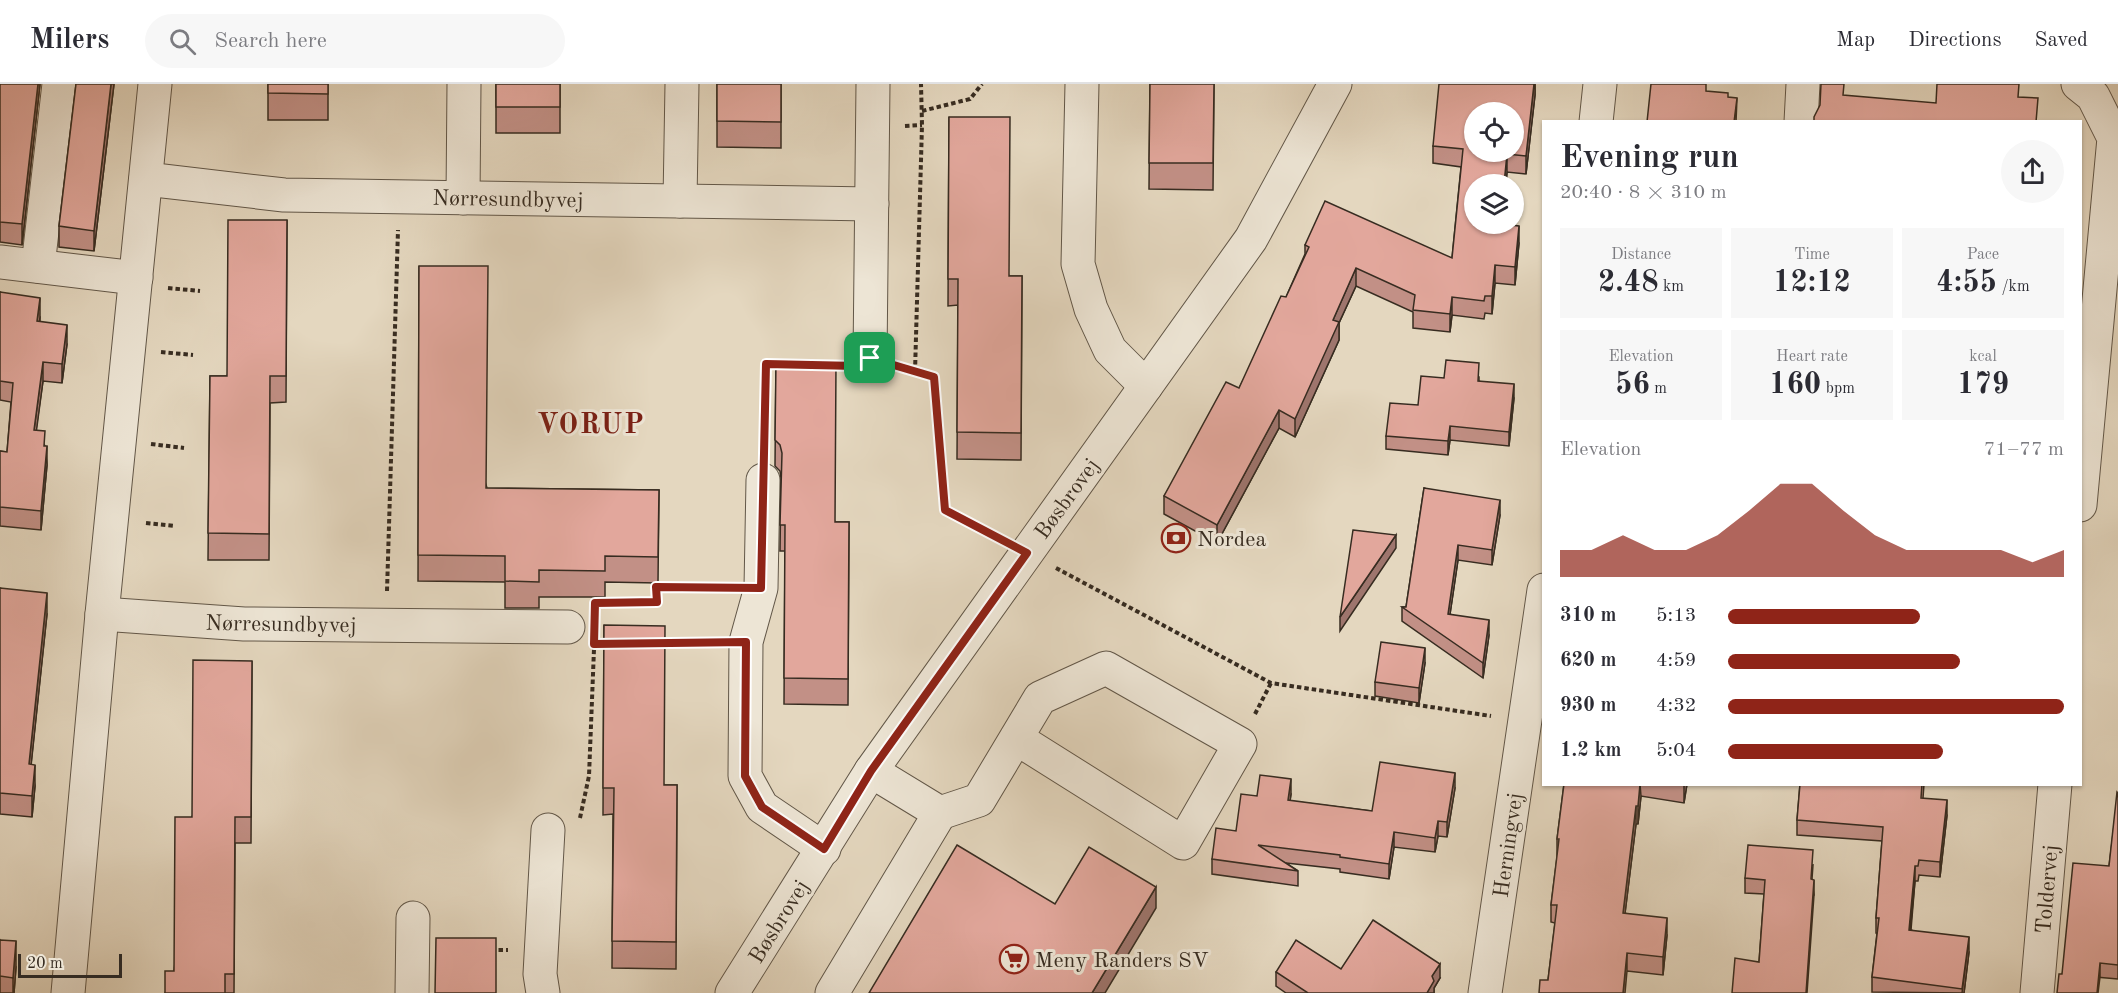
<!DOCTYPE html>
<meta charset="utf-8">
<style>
:root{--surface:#fff;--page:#f7f7f7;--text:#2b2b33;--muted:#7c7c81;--line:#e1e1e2;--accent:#8f2418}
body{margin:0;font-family:"Old Standard TT",serif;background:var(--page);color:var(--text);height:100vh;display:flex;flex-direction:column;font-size:22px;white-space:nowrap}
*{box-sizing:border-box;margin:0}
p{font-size:20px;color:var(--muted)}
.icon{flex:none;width:33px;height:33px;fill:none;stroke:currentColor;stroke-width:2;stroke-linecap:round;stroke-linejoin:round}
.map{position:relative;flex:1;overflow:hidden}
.sheet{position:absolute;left:1542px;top:36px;width:540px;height:666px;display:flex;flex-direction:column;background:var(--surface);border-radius:0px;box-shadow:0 2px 4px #0004}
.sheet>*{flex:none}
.tools{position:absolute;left:1464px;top:18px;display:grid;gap:12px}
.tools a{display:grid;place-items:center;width:60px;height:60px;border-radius:50%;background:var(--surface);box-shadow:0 2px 4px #0004;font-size:30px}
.scale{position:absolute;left:18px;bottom:15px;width:104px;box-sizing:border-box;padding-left:6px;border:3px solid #372c21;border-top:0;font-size:16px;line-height:21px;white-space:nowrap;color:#372c21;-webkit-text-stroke:4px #ede5d5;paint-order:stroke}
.pin{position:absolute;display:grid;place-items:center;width:51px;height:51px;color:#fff;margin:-26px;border-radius:12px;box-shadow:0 3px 9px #0006}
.round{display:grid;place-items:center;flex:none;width:63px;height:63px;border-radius:32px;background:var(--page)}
.overview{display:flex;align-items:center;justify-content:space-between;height:102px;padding:0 18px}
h1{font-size:33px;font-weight:700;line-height:45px}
.figures{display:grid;grid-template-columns:repeat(3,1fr);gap:9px;height:102px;padding:6px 18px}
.figures div{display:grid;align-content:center;border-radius:0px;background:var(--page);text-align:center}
.figures b{font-size:30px;font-weight:700}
.figures small{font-size:16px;font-weight:400}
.figures p{font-size:16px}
.chart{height:168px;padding:12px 18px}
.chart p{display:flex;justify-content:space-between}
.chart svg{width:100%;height:108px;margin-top:6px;fill:var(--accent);opacity:.7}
ul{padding:0 18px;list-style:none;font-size:20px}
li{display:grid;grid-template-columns:96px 72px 1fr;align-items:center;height:45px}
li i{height:15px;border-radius:8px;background:var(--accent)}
header{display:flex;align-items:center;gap:36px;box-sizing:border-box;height:84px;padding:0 30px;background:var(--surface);border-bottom:2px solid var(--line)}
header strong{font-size:28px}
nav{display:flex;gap:33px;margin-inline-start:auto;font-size:21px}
.search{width:420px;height:54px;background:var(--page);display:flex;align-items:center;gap:15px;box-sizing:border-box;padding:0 21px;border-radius:33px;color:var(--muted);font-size:22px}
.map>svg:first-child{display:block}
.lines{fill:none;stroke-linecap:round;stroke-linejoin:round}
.minor-casing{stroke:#625748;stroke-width:35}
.path{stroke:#372c21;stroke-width:4;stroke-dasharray:4.5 3;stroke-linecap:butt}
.minor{stroke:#ede5d5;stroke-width:33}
.wall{fill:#c29086;stroke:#372c21;stroke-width:1.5}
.shaded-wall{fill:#9e756d;stroke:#372c21;stroke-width:1.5}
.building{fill:#e2a79c;stroke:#372c21;stroke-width:1.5;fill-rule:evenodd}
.route-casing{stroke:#fff;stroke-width:12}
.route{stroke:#8f2418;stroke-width:8}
.labels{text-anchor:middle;stroke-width:6;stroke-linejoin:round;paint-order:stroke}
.street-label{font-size:22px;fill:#372c21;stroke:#ede5d5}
.poi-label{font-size:22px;fill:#372c21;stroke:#ede5d5;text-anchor:start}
.district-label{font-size:28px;font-weight:bold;letter-spacing:1.5px;fill:#7a1f14;stroke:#ede5d5}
</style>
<header>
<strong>Milers</strong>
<div class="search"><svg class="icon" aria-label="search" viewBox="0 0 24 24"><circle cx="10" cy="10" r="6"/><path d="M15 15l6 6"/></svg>Search here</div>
<nav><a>Map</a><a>Directions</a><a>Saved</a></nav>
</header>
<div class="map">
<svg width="2118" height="909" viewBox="0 0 2118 909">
<rect width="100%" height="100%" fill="#e4d7bf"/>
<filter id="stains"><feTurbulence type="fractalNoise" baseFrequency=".00333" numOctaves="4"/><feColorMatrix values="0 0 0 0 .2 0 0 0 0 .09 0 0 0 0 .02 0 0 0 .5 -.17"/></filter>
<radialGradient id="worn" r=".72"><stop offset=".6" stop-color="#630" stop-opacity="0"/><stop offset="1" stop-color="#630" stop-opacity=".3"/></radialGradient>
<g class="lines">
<g class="minor-casing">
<g id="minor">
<path d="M1082 0 1078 180 1091 225 1110 266 1146 302"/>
<path d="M2078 0 2093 12 2114 54 2080 421"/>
<path d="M1596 38 1600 0"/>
<path d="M1801 38 1803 0"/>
<path d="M146 95 284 111 872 120"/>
<path d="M463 114 464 0"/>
<path d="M680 117 682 0"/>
<path d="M0 178 136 194"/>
<path d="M38 182 59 0"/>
<path d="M870 274 873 0"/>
<path d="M763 396 761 504 746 558 745 692 762 723 824 765"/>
<path d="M102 530 244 540 568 543"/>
<path d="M940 729 979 716 1040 614 1106 584 1240 660 1183 759 1016 654"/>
<path d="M68 909 102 530 155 0"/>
<path d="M412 909 413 834"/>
<path d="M543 909 540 890 548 746"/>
<path d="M732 909 871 687 1251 155 1335 0"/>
<path d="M832 909 940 729 871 687"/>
<path d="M1485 909 1544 506"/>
<path d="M2037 909 2055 700"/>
</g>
</g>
<g class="path">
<path d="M922 27 970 15 982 0"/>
<path d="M905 42 922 41"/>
<path d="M168 204 200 207"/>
<path d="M161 268 193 271"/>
<path d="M902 284 934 293 945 426 996 453"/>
<path d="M915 288 922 41 921 0"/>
<path d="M151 360 184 364"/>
<path d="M764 362 766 280H779"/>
<path d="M146 439 175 442"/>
<path d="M1056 484 1271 599 1491 632"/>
<path d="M387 507 398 146"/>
<path d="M595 523V519L657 518 656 503 726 504"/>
<path d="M662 559 712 558"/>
<path d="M1255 630 1271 599"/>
<path d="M580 734 589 692 594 565"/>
<path d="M491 866H508"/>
</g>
<use href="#minor" class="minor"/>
</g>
<g class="wall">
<path d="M0 0H40L22 161 0 158Z"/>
<path d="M76 0H114L94 167 59 163V142Z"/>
<rect x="268" y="0" width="60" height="36"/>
<rect x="496" y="0" width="64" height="49"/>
<path d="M717 0H781V64L717 63Z"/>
<path d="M1150 0H1214L1213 106 1149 105Z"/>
<path d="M1535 0V11L1526 90 1507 88 1506 100H1474V140L1519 159 1515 201 1495 199 1492 230 1485 229 1484 235 1452 231 1450 248 1413 244V228L1356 202 1339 239V256L1295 353 1279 344 1217 459 1164 430V412L1239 304 1286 213 1305 170V161L1452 174 1461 83 1433 79V62Z"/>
<path d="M949 33 1009 192H1022L1021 376 957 375 958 221 948 222Z"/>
<path d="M287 136 286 318 270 319 269 476H208L210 292H227Z"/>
<path d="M419 182 487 404 659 406 658 499 605 498V513H539V524H505V498L418 497Z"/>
<path d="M0 208 40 233V238L67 260 62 299 43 297 36 346 45 362 47 381 41 446 0 442V367L7 368 11 318 0 316Z"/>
<path d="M776 278 835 438H849L848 621 784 620 785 467H780L781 394 780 387 775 382Z"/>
<path d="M1479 293V297L1514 314 1509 362 1450 356 1448 371 1386 365V352L1418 321 1444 294Z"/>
<path d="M1424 404 1500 431 1492 481 1458 476 1450 530 1489 551 1483 594 1402 537V523H1406Z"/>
<path d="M0 504 47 530 31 680 35 702 32 733 0 730Z"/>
<path d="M604 541 664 701H677L676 885 612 884 613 730 603 731Z"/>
<path d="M252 577 251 759H235L234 909H165L174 887 192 733Z"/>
<path d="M1425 579 1419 619 1375 612V598Z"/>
<path d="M1564 700H1687L1684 719 1641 712 1638 740H1636L1625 829 1667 851 1663 891 1627 887 1548 896 1555 839 1551 838V821L1557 773V755Z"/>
<path d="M1800 700H1924L1923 714 1947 731 1940 793 1919 791 1918 797H1915L1911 846 1969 868 1964 909 1872 908V893L1877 849H1876V834L1882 757 1797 751V736Z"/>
<path d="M1455 704 1447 753 1438 752 1435 768 1394 763 1389 795 1340 788V785L1286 779 1298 787V802L1212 790V775L1236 747 1257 712 1291 710 1290 717 1372 727Z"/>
<path d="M2118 709V895L2062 890 2109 782Z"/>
<path d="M1813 781 1812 795 1814 811 1759 878 1764 810 1745 809V794Z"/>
<path d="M0 856 16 883 14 909H0Z"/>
<path d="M1341 885 1440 894 1434 904V909H1286L1276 902V888Z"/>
</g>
<g class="shaded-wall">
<path d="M38 0H40L22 161V140Z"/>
<path d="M111 0H114L94 167V147Z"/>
<path d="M1534 0H1535V11L1526 90V72Z"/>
<path d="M1737 14 1736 38H1734Z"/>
<path d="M1507 70V88L1506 100H1504Z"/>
<path d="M1519 142V159L1515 201V183Z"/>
<path d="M1495 181V199L1492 230V212Z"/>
<path d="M1356 184V202L1339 239V256L1295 353V335L1333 236Z"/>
<path d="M1452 213V231L1450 248V230Z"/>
<path d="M40 214V233L37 256V237Z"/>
<path d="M67 241V260L62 299V280Z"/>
<path d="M43 278V297L34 365V346Z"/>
<path d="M1514 300V314L1509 362V348Z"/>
<path d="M1279 326V344L1217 459V441Z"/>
<path d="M1450 342V356L1448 371V357Z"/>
<path d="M47 362V381L41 446V427Z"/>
<path d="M1500 416V431L1492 481V466Z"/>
<path d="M1396 451V464L1340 547V533Z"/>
<path d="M1458 461V476L1448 544V530Z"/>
<path d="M47 509V530L29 701V680Z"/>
<path d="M1489 536V551L1483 594V579Z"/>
<path d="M1425 564V579L1419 619V604Z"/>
<path d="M35 681V702L32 733V712Z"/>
<path d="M1455 689V704L1447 753V738Z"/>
<path d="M1291 695V710L1288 731V716Z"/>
<path d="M1640 700 1641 712 1638 740V722Z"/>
<path d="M1684 700H1687L1684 719Z"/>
<path d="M1947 716V731L1940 793V778Z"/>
<path d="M1636 722V740L1623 846V829Z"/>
<path d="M1438 737V752L1435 768V754Z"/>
<path d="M1394 748V763L1389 795V780Z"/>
<path d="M1915 782V797L1909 860V846Z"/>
<path d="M1814 796V811L1807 909H1806Z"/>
<path d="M1156 803V824L1105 909H1092Z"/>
<path d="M1667 834V851L1663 891V873Z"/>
<path d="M1969 853V868L1964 909H1962Z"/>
<path d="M16 857V883L14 909H13V894Z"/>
<path d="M1627 869V887L1625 909H1623Z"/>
<path d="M2100 879V893L2098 909H2097Z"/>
<path d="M1440 880V894L1434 904V909H1427L1432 892Z"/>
</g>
<g class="building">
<path d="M0 0H38L22 140 0 138Z"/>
<path d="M76 0H111L94 147 59 142Z"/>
<path d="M268 0H328V10L268 9Z"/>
<rect x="496" y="0" width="64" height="23"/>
<path d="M717 0H781V38L717 37Z"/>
<path d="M1150 0H1214L1213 79H1149Z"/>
<path d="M1439 0H1534L1526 72 1507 70 1504 100H1474V140H1500L1519 142 1515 183 1495 181 1492 212H1485L1484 217 1452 213 1450 230 1413 226 1415 211 1356 184 1333 236 1339 238 1295 335 1279 326 1217 441 1164 412 1226 298 1239 304 1281 212 1286 213 1309 163 1305 161 1325 117 1452 174 1463 65 1433 62ZM1474 28H1514V68H1474Z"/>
<path d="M1651 0H1706V7L1728 9V13L1737 14 1734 38H1647Z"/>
<path d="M1821 0H1844L1843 11 1936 19 1937 0H2019L2018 13 2038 14 2036 38H1814V33L1820 21Z"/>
<path d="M949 33H1010L1009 192H1022L1021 349 957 348 958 195H948Z"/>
<path d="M228 136H287L286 292H270L269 450 208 449 210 292H227Z"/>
<path d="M419 182H488L486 404 659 406 658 473 605 472V487L539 486V498L505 497V472L418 471Z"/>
<path d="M0 208 40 214 37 237 67 241 62 280 43 278 34 346 45 347 44 362H47L41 427 0 423V367L7 368 13 299 0 297Z"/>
<path d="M1446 276 1479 279 1478 297 1514 300 1509 348 1450 342 1448 357 1386 352 1390 319 1418 321 1421 292 1444 294Z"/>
<path d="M776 278 836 279 835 438H849L848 595 784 594 785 441H780L782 369 780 361 775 356Z"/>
<path d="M1424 404 1500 416 1492 466 1458 461 1448 530 1489 536 1483 579 1402 523H1406Z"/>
<path d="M1353 446 1396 451 1340 533Z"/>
<path d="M0 504 47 509 29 680 35 681 32 712 0 709Z"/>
<path d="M604 541 665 542 664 701H677L676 858 612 857 614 704H603Z"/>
<path d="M1381 558 1425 564 1419 604 1375 598Z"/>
<path d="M193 576 252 577 251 733H235L234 890H225V909H165V887H174L175 733H192Z"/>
<path d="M1380 678 1455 689 1447 738 1438 737 1435 754 1394 748 1389 780 1340 773V771L1258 761 1298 787 1212 775 1216 744 1236 747 1241 710 1257 712 1260 691 1291 695 1288 716 1372 727Z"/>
<path d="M1564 700H1640L1638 722H1636L1623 829 1667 834 1663 873 1627 869 1623 909H1539L1540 896H1548L1557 821H1551L1559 755H1557Z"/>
<path d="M1800 700H1922L1921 714 1947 716 1940 778 1919 776 1918 782H1915L1909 846 1969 853 1962 905 1872 893 1879 834H1876L1883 743 1797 736Z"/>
<path d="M2117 708 2118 709V881L2100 879 2097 909H2057L2059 890H2062L2073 779 2109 782Z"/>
<path d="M957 761 1055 820 1089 763 1156 803 1092 909H869Z"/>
<path d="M1748 761 1813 766 1811 795 1814 796 1806 909H1732L1735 874 1759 878 1765 796 1745 794Z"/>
<path d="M1373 836 1440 880 1432 892 1434 897 1427 909H1308L1276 888 1296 856 1341 885Z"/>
<path d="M436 854H496V909H435Z"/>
<path d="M0 856 16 857 13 894 0 892Z"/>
</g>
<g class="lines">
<g class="route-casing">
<path id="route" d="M870 274 934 293 945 426 1027 469 871 687 824 765 762 723 745 692 746 558 594 560 595 519 657 518 656 503 761 504 766 280 857 282Z"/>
</g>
<use href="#route" class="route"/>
</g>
<defs>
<g id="bank-ring" transform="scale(1.5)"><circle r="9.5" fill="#ede5d5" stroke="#8f2418" stroke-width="1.5"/><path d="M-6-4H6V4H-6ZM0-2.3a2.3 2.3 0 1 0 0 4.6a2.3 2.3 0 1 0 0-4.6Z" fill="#8f2418"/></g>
<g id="supermarket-ring" transform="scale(1.5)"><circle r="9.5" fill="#ede5d5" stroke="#8f2418" stroke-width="1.5"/><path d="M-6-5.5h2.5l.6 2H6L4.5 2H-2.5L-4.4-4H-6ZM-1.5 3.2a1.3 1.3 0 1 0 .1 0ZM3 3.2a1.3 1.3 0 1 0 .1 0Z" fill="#8f2418"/></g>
</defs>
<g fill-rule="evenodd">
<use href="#bank-ring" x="1176" y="454"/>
<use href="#supermarket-ring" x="1014" y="875"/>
</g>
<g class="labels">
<g class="street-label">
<text transform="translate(508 114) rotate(1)" y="8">Nørresundbyvej</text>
<text transform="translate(1066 414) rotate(-54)" y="8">Bøsbrovej</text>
<text transform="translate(281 539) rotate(1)" y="8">Nørresundbyvej</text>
<text transform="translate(1507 761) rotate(-82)" y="8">Herningvej</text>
<text transform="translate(2046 805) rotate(-85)" y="8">Toldervej</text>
<text transform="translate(778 837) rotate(-58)" y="8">Bøsbrovej</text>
</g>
<g class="poi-label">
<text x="1197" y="462">Nordea</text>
<text x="1035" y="883">Meny Randers SV</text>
</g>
<g class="district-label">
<text x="591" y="349">VORUP</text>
</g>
</g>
<rect width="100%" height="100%" filter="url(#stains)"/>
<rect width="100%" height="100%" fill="url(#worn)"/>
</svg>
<div class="tools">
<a><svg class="icon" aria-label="locate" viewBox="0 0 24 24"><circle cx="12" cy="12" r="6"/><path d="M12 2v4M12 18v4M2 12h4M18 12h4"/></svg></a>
<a><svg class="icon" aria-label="layers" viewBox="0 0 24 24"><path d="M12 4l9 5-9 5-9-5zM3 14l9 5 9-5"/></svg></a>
</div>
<div class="scale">20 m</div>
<div class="pin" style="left:870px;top:274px;background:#1e9e55"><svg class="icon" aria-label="arrive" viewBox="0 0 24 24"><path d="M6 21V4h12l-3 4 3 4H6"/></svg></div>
<section class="sheet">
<div class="overview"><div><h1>Evening run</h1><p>20:40 · 8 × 310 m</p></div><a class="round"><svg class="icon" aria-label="share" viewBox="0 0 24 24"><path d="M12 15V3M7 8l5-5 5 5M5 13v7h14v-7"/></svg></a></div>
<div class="figures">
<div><p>Distance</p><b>2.48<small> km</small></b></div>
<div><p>Time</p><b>12:12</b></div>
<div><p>Pace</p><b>4:55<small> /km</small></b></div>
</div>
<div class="figures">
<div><p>Elevation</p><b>56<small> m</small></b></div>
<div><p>Heart rate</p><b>160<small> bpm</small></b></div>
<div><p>kcal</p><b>179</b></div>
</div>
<div class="chart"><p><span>Elevation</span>71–77 m</p>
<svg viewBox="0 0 160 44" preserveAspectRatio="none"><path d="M0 44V33L10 33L20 27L30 33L40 33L50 27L60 17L70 6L80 6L90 17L100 27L110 33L120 33L130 33L140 33L150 38L160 33V44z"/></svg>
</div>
<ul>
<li><b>310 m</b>5:13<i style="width:57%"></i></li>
<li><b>620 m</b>4:59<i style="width:69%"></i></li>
<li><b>930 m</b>4:32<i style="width:100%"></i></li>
<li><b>1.2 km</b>5:04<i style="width:64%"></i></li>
</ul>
</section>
</div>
